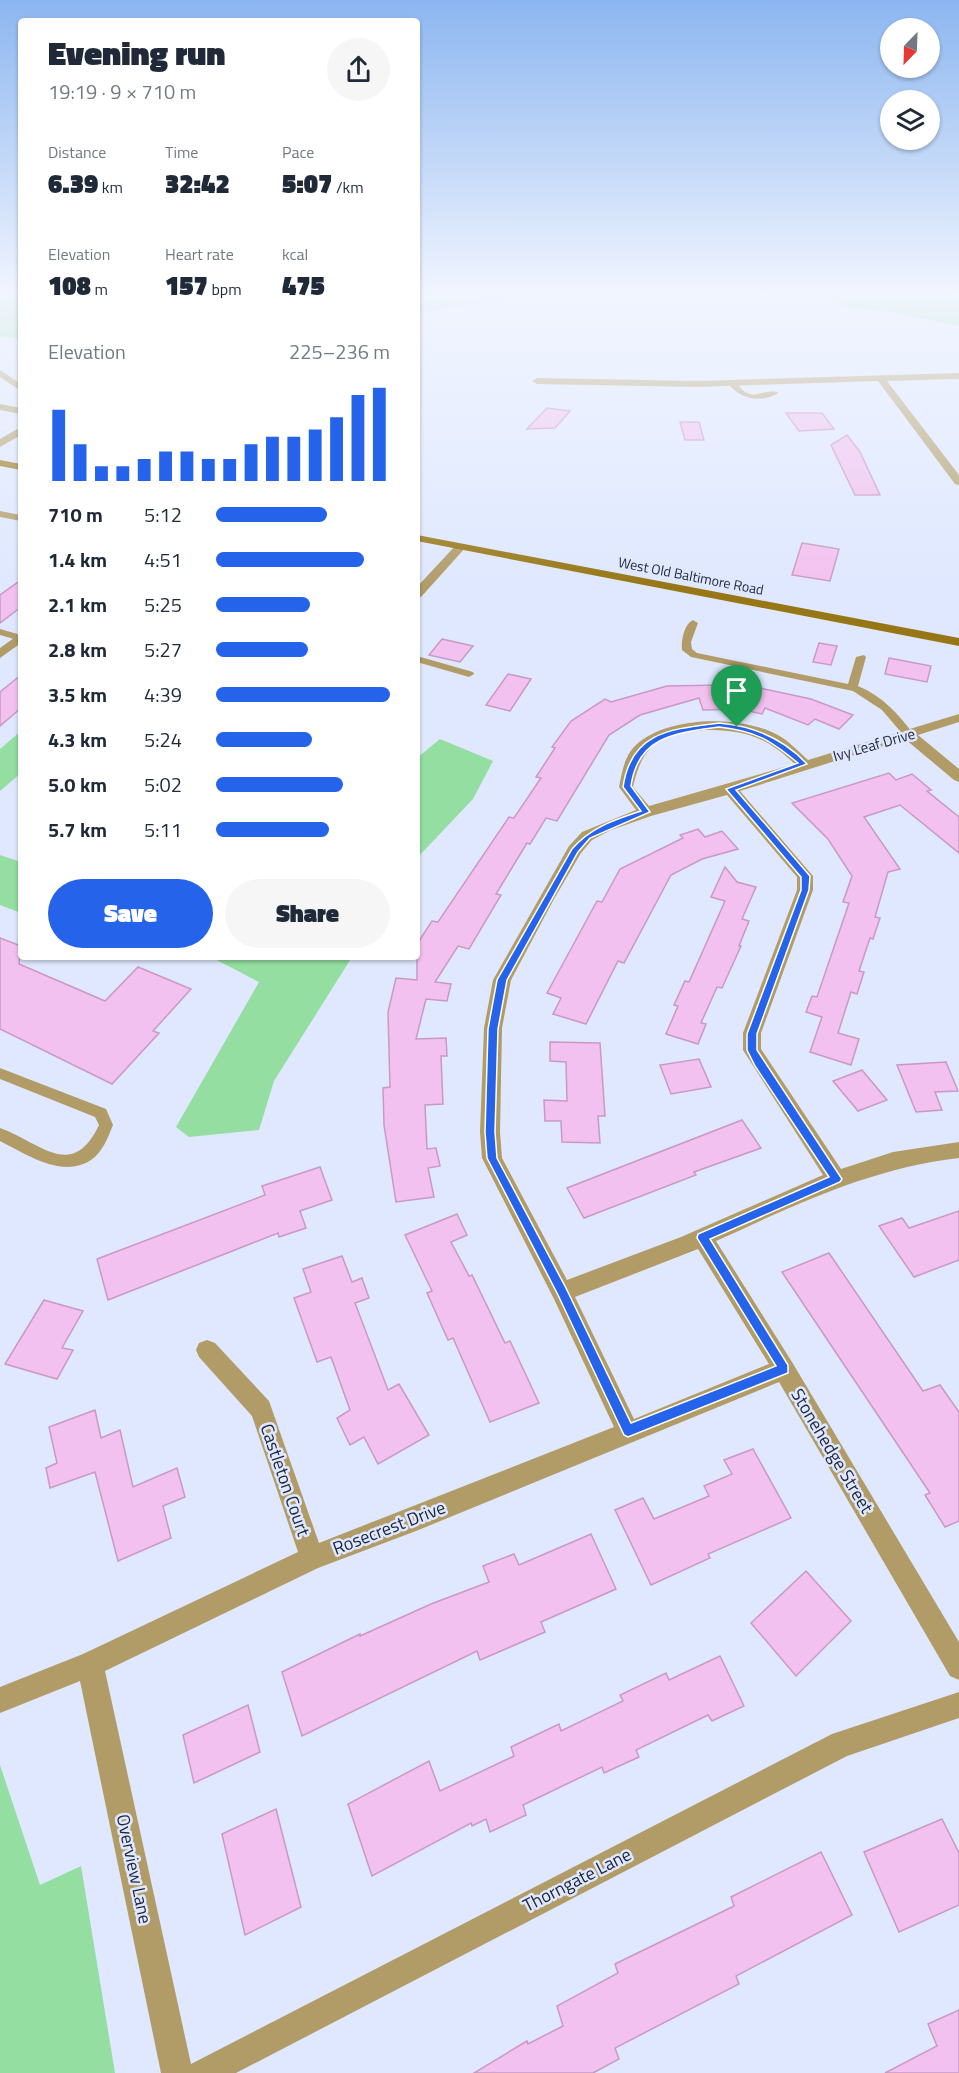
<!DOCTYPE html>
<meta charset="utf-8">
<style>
:root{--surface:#fff;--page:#f6f6f7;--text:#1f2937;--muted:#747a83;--accent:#2563eb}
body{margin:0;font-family:"Titillium Web",sans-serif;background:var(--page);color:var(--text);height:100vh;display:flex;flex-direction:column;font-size:22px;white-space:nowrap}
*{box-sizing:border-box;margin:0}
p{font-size:20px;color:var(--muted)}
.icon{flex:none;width:33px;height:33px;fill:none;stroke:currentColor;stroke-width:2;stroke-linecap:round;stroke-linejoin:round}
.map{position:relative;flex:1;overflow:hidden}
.side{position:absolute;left:18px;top:18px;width:402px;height:942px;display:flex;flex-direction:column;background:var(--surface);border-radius:6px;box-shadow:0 2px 4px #0004}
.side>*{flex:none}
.needle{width:39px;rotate:203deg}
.controls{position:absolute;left:880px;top:18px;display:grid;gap:12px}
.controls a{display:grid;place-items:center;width:60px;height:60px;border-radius:50%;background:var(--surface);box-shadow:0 2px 4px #0004;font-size:30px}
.pin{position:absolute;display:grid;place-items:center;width:51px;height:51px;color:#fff;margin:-62px -26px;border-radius:50% 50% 50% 0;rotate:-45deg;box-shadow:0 0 6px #0007}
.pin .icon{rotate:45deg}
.round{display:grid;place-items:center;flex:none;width:63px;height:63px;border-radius:32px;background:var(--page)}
.headline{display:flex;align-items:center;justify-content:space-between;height:102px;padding:0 30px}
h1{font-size:33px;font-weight:800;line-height:45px}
.stats{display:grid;grid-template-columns:repeat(3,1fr);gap:9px;height:102px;padding:6px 30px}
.stats div{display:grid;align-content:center}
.stats b{font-size:26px;font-weight:800}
.stats small{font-size:16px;font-weight:400}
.stats p{font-size:16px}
.chart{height:168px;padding:12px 30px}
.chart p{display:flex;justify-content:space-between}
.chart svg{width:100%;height:108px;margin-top:6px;stroke:var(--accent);stroke-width:6}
.cta{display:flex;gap:12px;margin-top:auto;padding:12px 30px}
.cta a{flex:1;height:69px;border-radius:36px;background:var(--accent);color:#fff;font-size:24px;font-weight:800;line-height:69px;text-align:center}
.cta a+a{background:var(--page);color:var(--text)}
ul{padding:0 30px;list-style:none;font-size:20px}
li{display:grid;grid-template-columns:96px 72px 1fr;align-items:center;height:45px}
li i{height:15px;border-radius:8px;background:var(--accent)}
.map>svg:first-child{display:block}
.green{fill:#94dea1}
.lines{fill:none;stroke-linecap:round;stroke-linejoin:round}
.stream{stroke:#a2bafd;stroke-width:4}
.building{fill:#f3c1ef;stroke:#c999c5;stroke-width:1.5}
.lane{fill:#b19c68;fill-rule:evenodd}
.street{fill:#b19c68;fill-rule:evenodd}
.secondary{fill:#967615;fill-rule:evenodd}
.route{fill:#2563eb;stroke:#fff;stroke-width:1.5;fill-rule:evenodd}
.labels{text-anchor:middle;stroke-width:5;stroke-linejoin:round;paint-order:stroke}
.far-street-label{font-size:14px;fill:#1d2439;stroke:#dfe8ff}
.street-label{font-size:15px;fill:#1d2439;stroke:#dfe8ff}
.near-street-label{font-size:18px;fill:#1d2439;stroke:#dfe8ff}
</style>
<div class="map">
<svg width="959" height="2073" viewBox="0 0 959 2073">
<rect width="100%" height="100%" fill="#dfe8ff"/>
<g class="green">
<path d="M0 296H21V339L0 336Z"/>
<path d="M417 296H509L441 306 417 314Z"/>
<path d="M835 296H959V326L878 310 840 308Z"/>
<path d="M21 731V773L0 791V749Z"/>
<path d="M440 739 493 761 473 799 417 858V758Z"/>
<path d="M0 855 21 862V913L0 905Z"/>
<path d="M211 957H352L274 1081 259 1130 189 1137 176 1127 259 982Z"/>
<path d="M0 1765 40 1885 81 1866 115 2073H0Z"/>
</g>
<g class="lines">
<g class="stream">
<path d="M18 296 21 301"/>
<path d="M417 311 507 296"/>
</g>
</g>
<g class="building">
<path d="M547 408 570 411 555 428 527 429Z"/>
<path d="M786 413H822L834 429 799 431Z"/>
<path d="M680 422H699L704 440H685Z"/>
<path d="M847 435 860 452 880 495H855L831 445Z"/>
<path d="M802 543 839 549 830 581 792 575Z"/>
<path d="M21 580V607L0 623V595Z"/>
<path d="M442 639 473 646 460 662 429 655Z"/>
<path d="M819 643 837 646 831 665 813 662Z"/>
<path d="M889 658 931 666 927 682 885 674Z"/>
<path d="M508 674 531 679 510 711 486 705Z"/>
<path d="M21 675V708L0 726V692Z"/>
<path d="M723 680 811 699 853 715 839 729 815 719 808 725 765 708 762 714 744 710 748 701 736 696 740 709 703 710 699 698 640 715 609 735 557 821 546 818 530 844 527 843 496 894 501 895 469 949 458 946 435 982 451 984 447 1001 426 999 416 1039 446 1038 447 1056H441L443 1104 425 1105 427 1149 436 1148 440 1166 428 1168 434 1197 396 1202 384 1125 383 1088 390 1087 388 1012 396 978 417 980V944L432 921 438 922 509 817 514 818 541 778 536 777 555 748 552 747 571 721 605 699 611 702 667 686 722 685Z"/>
<path d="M889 773 896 780 912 774 931 790 927 791 959 817V853L900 805 864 817 900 869 888 872 875 917 880 918 873 939 870 938 859 971 864 972 857 994 851 992 838 1033 859 1039 851 1065 810 1052 822 1017 806 1012 812 996 817 997 849 903 843 902 852 876 828 839 792 803Z"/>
<path d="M698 829 705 837 722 831 738 849 702 859 671 875 624 963 618 961 586 1024 553 1014 561 998 547 993 597 901 602 902 620 869 683 838 680 835Z"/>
<path d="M725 867 737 882 756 887 742 919 749 921 739 946H741L722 988 717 987 701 1023 706 1024 698 1044 666 1034 678 1006 674 1005 685 981 689 982 725 901 711 897Z"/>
<path d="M0 938 21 946 19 964 105 1001 138 967 191 989 153 1031 159 1033 112 1084 0 1029Z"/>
<path d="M550 1042 600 1043 605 1116H598L600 1143 562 1142 561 1121H545L544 1100 567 1101 566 1062 550 1061Z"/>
<path d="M699 1059 711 1087 671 1094 660 1065Z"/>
<path d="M946 1062 958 1091 935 1092 942 1110 916 1112 897 1065Z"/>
<path d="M862 1070 887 1100 858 1111 833 1081Z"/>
<path d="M742 1120 761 1148 694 1172 696 1175 584 1218 567 1188Z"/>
<path d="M320 1167 332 1200 300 1211 306 1228 279 1237 278 1233 108 1300 97 1259 265 1195 262 1186Z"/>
<path d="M959 1211V1260L914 1277 879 1226 902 1218 909 1228Z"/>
<path d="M457 1214 467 1235 451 1242 469 1276 472 1275 505 1343 510 1341 539 1403 490 1422 453 1338 448 1340 427 1293 432 1291 405 1235Z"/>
<path d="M829 1253 923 1391 940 1385 959 1412V1521L945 1527 925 1495 930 1493 782 1272Z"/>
<path d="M342 1256 352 1282 362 1278 369 1298 355 1303 388 1390 399 1384 429 1435 378 1464 364 1437 350 1445 337 1418 350 1410 331 1357 317 1362 294 1298 311 1292 303 1269Z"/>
<path d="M44 1300 83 1311 62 1348 73 1350 57 1379 5 1364Z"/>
<path d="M95 1410 101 1438 120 1430 133 1487 177 1468 185 1497 163 1506 171 1538 118 1561 95 1472 50 1488 46 1468 57 1463 49 1427Z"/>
<path d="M753 1449 791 1518 708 1554 710 1558 651 1585 615 1510 643 1498 654 1519 709 1496 704 1486 732 1474 724 1460Z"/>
<path d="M591 1534 616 1589 541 1622 545 1632 480 1660 477 1651 302 1736 282 1672 360 1634V1636L431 1604 489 1582 483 1566 514 1554 519 1565Z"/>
<path d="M806 1571 851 1621 796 1676 751 1623Z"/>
<path d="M720 1656 744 1706 712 1721 708 1715 636 1750 639 1757 604 1773 602 1767 523 1805 526 1815 490 1832 486 1819 472 1826 471 1823 372 1876 348 1804 429 1761 440 1791 514 1756 511 1747 559 1724 561 1731 623 1701 620 1695 666 1673 669 1680Z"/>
<path d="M248 1705 260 1752 194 1783 183 1735Z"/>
<path d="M276 1809 301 1907 245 1935 222 1834Z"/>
<path d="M942 1819 959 1853V1905L899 1932 864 1852Z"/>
<path d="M821 1852 852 1915 736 1976 739 1984 615 2048 619 2059 593 2073H474L527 2041 528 2044 563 2026 557 2006 618 1973 615 1964 734 1906 731 1897Z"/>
<path d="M959 2010V2073H885L937 2046 928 2024Z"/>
</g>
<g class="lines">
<g class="lane">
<path d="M729 381H735C752 407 763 386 779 393 761 403 740 400 728 383Z"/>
<path d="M0 511 21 515V521L0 517Z"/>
<path d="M693 620 698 623 691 642 692 649 697 653 848 684 856 657 864 655 866 657 858 686C882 696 899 714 914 735L909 738 905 737 882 710 853 691 691 657 682 650C681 641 684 624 693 620Z"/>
<path d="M0 629 21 635V641L0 635Z"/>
<path d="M417 656 473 672 474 674 469 677 417 662Z"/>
<path d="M0 1068 106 1109 113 1125C108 1137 103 1152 91 1160 62 1179 26 1154 0 1141V1128C40 1142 72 1182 99 1125L95 1117 0 1079Z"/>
</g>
<g class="street">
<path d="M0 370 21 384V391L0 377Z"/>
<path d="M959 373V379L887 381 959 475V485L955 484 878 381 697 387 537 384 532 381 537 378 697 381Z"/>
<path d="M0 404 21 408V414L0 410Z"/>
<path d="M21 427V435L0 447V439Z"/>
<path d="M456 545 466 547 421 597 417 598V587Z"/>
<path d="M21 633V643L0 658V648Z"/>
<path d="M959 714V722L918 735 959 769V782L954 780 905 739 740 791 813 876V890L761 1033V1049L841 1169 893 1152 959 1142V1158C871 1168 795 1205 716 1241L792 1362 959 1642V1680L950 1676 779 1382 416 1531 318 1568 105 1671 191 2064 832 1734 959 1692V1718L847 1756 236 2073H161L80 1681 0 1713V1687L83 1654 298 1552 252 1416 199 1357 196 1350 199 1343 207 1340 215 1343 269 1401 319 1543 614 1427 554 1299 482 1158 480 1132 484 1028 493 980 569 846 582 832 636 810 619 787C622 773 624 756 636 745 667 716 739 715 776 734 788 740 798 751 808 760ZM704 730C746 730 764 736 795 764L649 806 633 787C643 742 661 735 704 730ZM727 795 797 877V890L743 1033V1050L823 1175 681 1237 567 1280 502 1158 500 1132 502 1028 511 980 554 899 581 853 592 840 611 830 651 816ZM698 1249 769 1364 634 1419 575 1297Z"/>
</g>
<g class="secondary">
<path d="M0 460 21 464V470L0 466Z"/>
<path d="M417 535 959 638V646L417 541Z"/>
</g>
</g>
<linearGradient id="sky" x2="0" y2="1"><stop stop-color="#8cb6f0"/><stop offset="0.5" stop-color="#f1f5ff"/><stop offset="1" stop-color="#f1f5ff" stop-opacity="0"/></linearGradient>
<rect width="959" height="587" fill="url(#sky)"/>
<path class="route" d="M719 723C754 726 783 738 807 764L736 790 810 876 809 890 757 1034V1050L842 1179 840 1182 710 1239 788 1365V1373L628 1437 624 1435 558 1295 487 1158 485 1132 488 1029 497 980 572 849C591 827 614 820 641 811L623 787C631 731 672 729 719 723ZM719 727C756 731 770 740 798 763L726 789 801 877V890L747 1034V1050L755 1066 829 1177 698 1234 697 1238 776 1366 631 1423 566 1288 497 1158 495 1132 498 1029 507 980 578 852 590 838 650 812 631 786C638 736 676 733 719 727Z"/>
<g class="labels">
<g class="far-street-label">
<text transform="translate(691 576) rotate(11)" y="5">West Old Baltimore Road</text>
</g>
<g class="street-label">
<text transform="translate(874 745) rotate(-16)" y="5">Ivy Leaf Drive</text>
</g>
<g class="near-street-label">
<text transform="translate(832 1451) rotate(59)" y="6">Stonehedge Street</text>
<text transform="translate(285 1480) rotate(71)" y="6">Castleton Court</text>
<text transform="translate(389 1528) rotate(-21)" y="6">Rosecrest Drive</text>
<text transform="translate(134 1869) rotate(78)" y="6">Overview Lane</text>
<text transform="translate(577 1880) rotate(-27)" y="6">Thorngate Lane</text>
</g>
</g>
</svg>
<div class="controls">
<a><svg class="needle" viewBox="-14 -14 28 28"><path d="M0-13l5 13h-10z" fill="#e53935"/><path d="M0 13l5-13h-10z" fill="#747a83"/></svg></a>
<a><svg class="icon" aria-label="layers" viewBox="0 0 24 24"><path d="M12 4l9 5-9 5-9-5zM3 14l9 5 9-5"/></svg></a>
</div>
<div class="pin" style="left:737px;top:727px;background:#1e9e55"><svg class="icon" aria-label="arrive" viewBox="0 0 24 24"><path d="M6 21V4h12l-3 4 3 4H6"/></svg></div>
<section class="side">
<div class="headline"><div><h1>Evening run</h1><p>19:19 · 9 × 710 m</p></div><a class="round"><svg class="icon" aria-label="share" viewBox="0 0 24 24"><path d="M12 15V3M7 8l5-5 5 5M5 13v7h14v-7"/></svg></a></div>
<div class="stats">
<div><p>Distance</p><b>6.39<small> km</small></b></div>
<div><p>Time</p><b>32:42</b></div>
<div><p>Pace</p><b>5:07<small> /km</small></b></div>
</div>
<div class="stats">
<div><p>Elevation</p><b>108<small> m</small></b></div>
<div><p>Heart rate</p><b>157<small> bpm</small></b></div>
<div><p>kcal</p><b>475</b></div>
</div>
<div class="chart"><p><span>Elevation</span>225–236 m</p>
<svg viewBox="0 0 160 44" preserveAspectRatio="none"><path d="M5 44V15M15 44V29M25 44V38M35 44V38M45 44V35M55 44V32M65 44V32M75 44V35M85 44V35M95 44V29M105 44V26M115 44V26M125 44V23M135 44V18M145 44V9M155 44V6"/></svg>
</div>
<ul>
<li><b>710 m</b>5:12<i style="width:64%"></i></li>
<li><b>1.4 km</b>4:51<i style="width:85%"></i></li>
<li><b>2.1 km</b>5:25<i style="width:54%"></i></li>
<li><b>2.8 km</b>5:27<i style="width:53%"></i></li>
<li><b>3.5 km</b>4:39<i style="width:100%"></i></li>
<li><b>4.3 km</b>5:24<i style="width:55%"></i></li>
<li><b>5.0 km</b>5:02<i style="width:73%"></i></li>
<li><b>5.7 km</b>5:11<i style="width:65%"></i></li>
</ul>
<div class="cta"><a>Save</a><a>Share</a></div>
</section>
</div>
